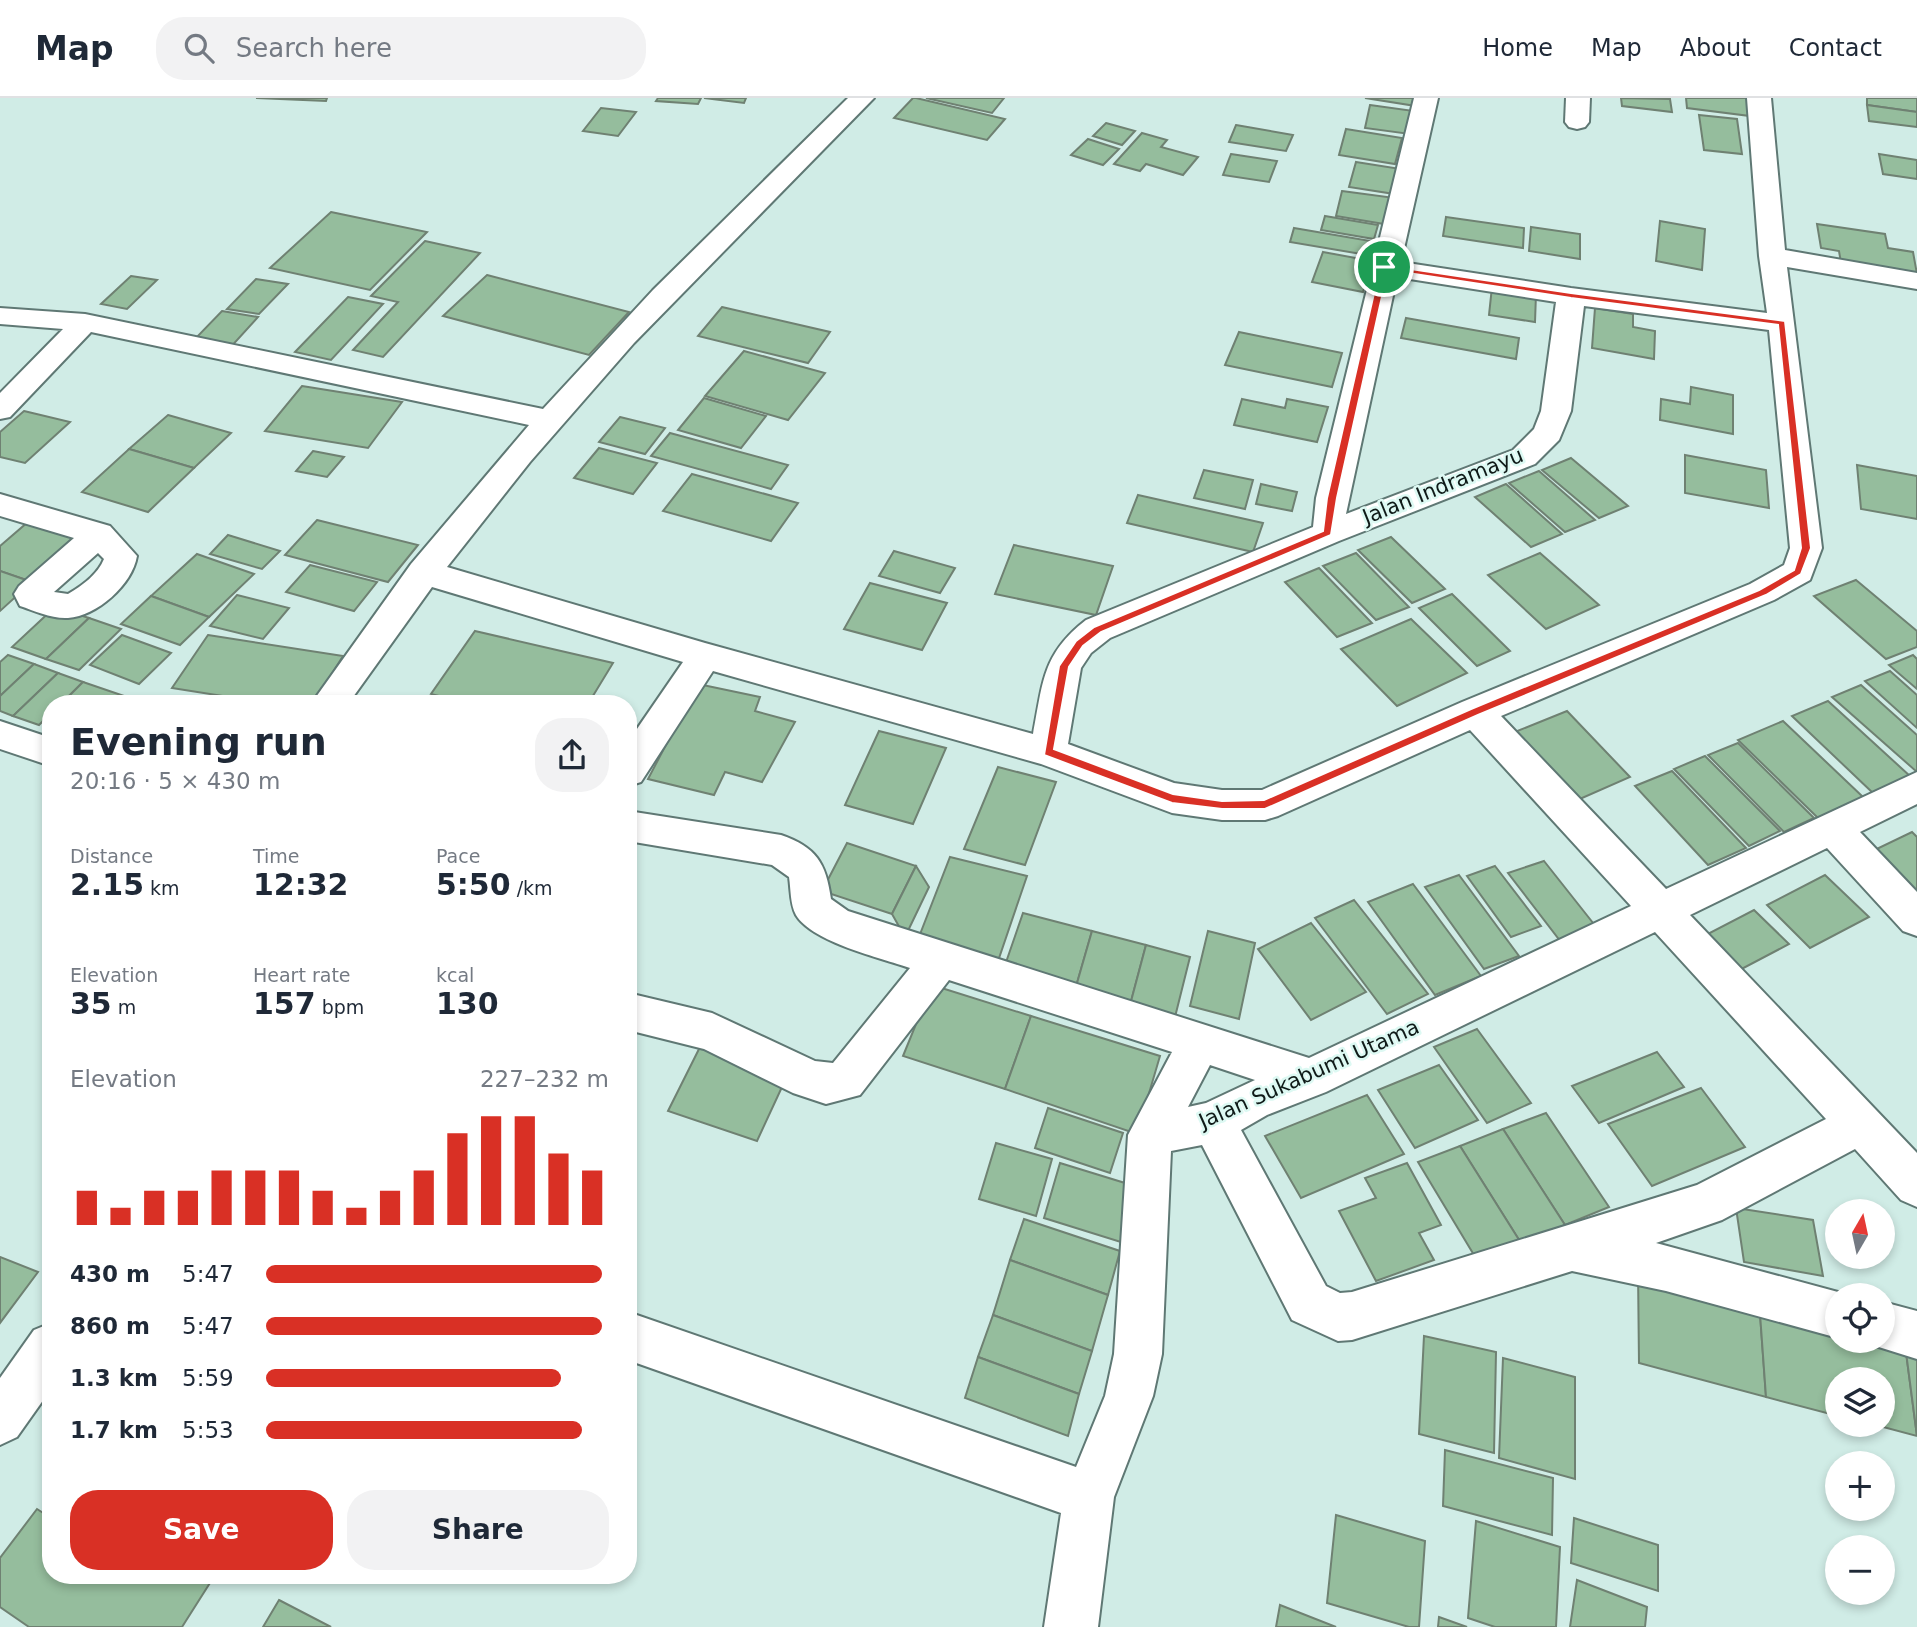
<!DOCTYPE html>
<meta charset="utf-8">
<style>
:root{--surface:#fff;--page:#f2f2f3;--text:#1f2937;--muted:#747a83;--line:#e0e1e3;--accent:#d93025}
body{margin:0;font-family:"DejaVu Sans",sans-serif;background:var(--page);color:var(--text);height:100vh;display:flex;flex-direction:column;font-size:26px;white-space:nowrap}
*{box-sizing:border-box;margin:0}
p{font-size:23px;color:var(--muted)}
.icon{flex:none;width:38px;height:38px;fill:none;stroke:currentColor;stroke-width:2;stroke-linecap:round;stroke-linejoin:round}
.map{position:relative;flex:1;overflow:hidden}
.drawer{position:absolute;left:42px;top:597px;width:595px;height:889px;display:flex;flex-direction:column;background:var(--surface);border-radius:28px;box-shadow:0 4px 10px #0003}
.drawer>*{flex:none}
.needle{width:46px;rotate:9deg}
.tools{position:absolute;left:1825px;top:1101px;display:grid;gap:14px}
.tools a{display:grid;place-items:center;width:70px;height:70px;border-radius:50%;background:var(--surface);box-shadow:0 4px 10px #0003;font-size:35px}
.pin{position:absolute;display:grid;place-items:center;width:60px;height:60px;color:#fff;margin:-30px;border:4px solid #fff;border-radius:50%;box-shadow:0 2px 7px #0007}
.round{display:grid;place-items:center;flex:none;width:74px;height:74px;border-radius:28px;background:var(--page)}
.summary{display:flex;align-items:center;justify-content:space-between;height:119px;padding:0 28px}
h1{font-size:38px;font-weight:800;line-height:52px}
.stats{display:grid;grid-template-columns:repeat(3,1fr);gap:10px;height:119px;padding:7px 28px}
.stats div{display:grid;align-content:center}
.stats b{font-size:30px;font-weight:800}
.stats small{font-size:19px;font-weight:400}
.stats p{font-size:19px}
.chart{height:196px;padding:14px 28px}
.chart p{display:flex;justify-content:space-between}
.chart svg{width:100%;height:126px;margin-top:7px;stroke:var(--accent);stroke-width:6}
.action{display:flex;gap:14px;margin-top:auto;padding:14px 28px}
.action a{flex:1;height:80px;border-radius:28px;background:var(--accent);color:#fff;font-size:28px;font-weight:800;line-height:80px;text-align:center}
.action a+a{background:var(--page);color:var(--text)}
ul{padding:0 28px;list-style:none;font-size:23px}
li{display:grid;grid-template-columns:112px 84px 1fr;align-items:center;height:52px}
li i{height:18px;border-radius:9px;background:var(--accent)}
header{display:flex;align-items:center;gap:42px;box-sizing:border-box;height:98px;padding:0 35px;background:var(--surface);border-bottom:2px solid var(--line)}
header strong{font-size:33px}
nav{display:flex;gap:38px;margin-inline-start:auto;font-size:24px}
.search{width:490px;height:63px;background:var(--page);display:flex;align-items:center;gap:18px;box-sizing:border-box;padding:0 24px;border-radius:28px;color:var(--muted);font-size:26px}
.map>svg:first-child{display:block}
.building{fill:#95bd9d;stroke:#6f8172;stroke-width:2}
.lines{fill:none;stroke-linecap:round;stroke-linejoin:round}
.minor-casing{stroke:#5f7874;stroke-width:4}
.minor{fill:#fff;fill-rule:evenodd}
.route{fill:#d93025;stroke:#fff;stroke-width:2;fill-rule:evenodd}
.labels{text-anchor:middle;stroke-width:5;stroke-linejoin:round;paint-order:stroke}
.street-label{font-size:21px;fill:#0f1a18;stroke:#ddf9f3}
</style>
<header>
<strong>Map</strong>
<div class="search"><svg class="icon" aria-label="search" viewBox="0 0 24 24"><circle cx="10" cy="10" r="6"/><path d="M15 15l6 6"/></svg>Search here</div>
<nav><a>Home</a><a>Map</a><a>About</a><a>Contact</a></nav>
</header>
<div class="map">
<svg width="1917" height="1529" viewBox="0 0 1917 1529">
<rect width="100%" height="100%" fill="#d0ece6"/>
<g class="building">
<path d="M256 0H327L326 3Z"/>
<path d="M658 0H701L698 6 656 3Z"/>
<path d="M704 0H746L744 5Z"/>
<path d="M913 0H916L1005 21 987 42 894 20Z"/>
<path d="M926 0H1004L992 15Z"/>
<path d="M1365 0H1418L1416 8Z"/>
<path d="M1621 0 1670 1 1672 14 1622 8Z"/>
<path d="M1686 0H1747L1750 18 1687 10Z"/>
<path d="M1867 0H1917V14L1867 7Z"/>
<path d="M1370 7 1421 14 1417 37 1365 30Z"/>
<path d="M1867 7 1917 14V29L1869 23Z"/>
<path d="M601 10 636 14 618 38 583 33Z"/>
<path d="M1699 17 1737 21 1742 56 1704 52Z"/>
<path d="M1106 25 1135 33 1122 47 1093 38Z"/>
<path d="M1236 27 1293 37 1286 53 1229 44Z"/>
<path d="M1346 31 1402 40 1395 66 1339 57Z"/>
<path d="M1142 35 1167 42 1161 49 1198 59 1183 77 1146 66 1140 73 1114 66Z"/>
<path d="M1088 41 1119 51 1103 67 1071 57Z"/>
<path d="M1231 56 1277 63 1269 84 1223 77Z"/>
<path d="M1879 56 1917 62V81L1883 76Z"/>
<path d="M1356 64 1407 72 1401 97 1349 89Z"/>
<path d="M1342 93 1395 100 1390 127 1336 118Z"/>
<path d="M331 114 427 134 370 192 270 170Z"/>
<path d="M1325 118 1378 127 1374 141 1321 132Z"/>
<path d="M1446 119 1524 130 1523 150 1443 138Z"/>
<path d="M1660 123 1705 131 1702 172 1656 163Z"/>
<path d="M1817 126 1885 136 1888 150 1913 154 1917 176 1841 165 1839 153 1821 150Z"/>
<path d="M1531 129 1580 136V161L1529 153Z"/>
<path d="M1294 130 1382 145 1379 159 1290 144Z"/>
<path d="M425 143 480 155 383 259 353 252 398 204 371 198Z"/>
<path d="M1323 154 1372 163 1363 194 1312 184Z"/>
<path d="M487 177 629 214 589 257 443 218Z"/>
<path d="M131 178 157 182 127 211 101 206Z"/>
<path d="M256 181 288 186 259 216 227 211Z"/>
<path d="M1492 189 1536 196 1535 224 1489 217Z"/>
<path d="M348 199 383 206 331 262 295 254Z"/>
<path d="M722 209 830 234 808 265 698 238Z"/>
<path d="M1595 210 1633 216V229L1655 233 1654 261 1592 250Z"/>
<path d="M222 213 258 219 229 251 192 244Z"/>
<path d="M1406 220 1519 240 1516 261 1401 240Z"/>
<path d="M1239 234 1342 255 1332 289 1225 267Z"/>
<path d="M744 253 825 275 788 322 705 298Z"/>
<path d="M302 288 402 304 368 350 265 333Z"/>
<path d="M1691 289 1733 297V336L1660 322 1661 301 1690 306Z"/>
<path d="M704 300 766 318 741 350 678 332Z"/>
<path d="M1242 301 1285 310 1287 301 1328 309 1317 344 1234 327Z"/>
<path d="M24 313 70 324 25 365 0 359V334Z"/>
<path d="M168 317 231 335 194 370 129 351Z"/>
<path d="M620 319 665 330 645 356 599 344Z"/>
<path d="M670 335 788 367 771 391 651 358Z"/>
<path d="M599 350 657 365 633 396 574 380Z"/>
<path d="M129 351 194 370 148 414 82 394Z"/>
<path d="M313 353 344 359 327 379 296 373Z"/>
<path d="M1685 357 1766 372 1769 410 1685 395Z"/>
<path d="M1571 360 1628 408 1599 420 1542 372Z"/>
<path d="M1857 367 1917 378V421L1861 411Z"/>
<path d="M1204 372 1253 382 1245 411 1194 400Z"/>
<path d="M1539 373 1595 422 1565 434 1509 385Z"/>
<path d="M692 376 798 405 771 443 663 413Z"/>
<path d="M1261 386 1297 394 1292 413 1256 406Z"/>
<path d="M1506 386 1562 436 1531 449 1475 399Z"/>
<path d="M1138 397 1263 425 1253 454 1127 425Z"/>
<path d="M317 422 418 447 388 484 285 457Z"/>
<path d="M28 424 80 441 32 484 0 473V448Z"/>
<path d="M228 437 280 453 262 471 210 456Z"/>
<path d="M1391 439 1445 491 1412 505 1358 452Z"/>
<path d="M1014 447 1113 468 1096 517 995 496Z"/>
<path d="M894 453 955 470 940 495 879 478Z"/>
<path d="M1356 455 1409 509 1376 522 1323 468Z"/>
<path d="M1540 455 1599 507 1546 531 1488 477Z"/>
<path d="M197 456 254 476 209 519 151 498Z"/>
<path d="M310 467 377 484 354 513 286 494Z"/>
<path d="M1319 470 1372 525 1337 539 1285 484Z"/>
<path d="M0 473 32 484 0 513Z"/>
<path d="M1856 482 1917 533V549L1886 561 1814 498Z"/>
<path d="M870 485 947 505 922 552 844 531Z"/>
<path d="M1452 496 1510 553 1477 568 1419 510Z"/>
<path d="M237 497 289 510 263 541 210 528Z"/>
<path d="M151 498 209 519 180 547 121 526Z"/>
<path d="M55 509 89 520 46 561 12 549Z"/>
<path d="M89 520 121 531 79 572 46 561Z"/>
<path d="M1411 521 1467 575 1397 608 1341 551Z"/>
<path d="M475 533 613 565 588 606H470L431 596Z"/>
<path d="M122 537 171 555 139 586 90 567Z"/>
<path d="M208 537 343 558 313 606H274L172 590Z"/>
<path d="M8 557 34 566 0 598V564Z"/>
<path d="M1913 557 1917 561V591L1889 567Z"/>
<path d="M34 566 58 575 13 618 0 613V598Z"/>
<path d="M1890 573 1917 597V630L1865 583Z"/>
<path d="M58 575 83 584 61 606H51V615L39 627 13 618Z"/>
<path d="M83 584 127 599 121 606H61Z"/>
<path d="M698 586 760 599 755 613 795 624 762 684 725 674 714 697 648 681Z"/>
<path d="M1861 587 1917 637V674L1832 599Z"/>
<path d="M1828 603 1911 679 1874 696 1792 618Z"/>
<path d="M1567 613 1630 679 1573 704 1510 636Z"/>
<path d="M1783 623 1863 699 1818 720 1738 642Z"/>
<path d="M879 633 946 650 913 726 845 707Z"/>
<path d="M1738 645 1814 720 1784 734 1708 657Z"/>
<path d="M1705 658 1780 733 1749 748 1674 671Z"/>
<path d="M998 669 1056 684 1025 767 964 751Z"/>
<path d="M1672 673 1746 750 1708 767 1635 688Z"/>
<path d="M1912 734 1917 739V793L1905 799 1862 758Z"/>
<path d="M847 745 916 768 892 816 822 793Z"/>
<path d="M950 759 1027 778 997 866 917 844Z"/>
<path d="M1544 763 1597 830 1561 844 1508 775Z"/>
<path d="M916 768 929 789 905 839 892 816Z"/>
<path d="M1495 768 1541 828 1511 839 1467 778Z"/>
<path d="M1459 777 1519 858 1484 871 1425 789Z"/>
<path d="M1825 777 1869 819 1810 850 1767 807Z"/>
<path d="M1413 786 1481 878 1435 897 1368 804Z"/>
<path d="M1354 802 1428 896 1387 916 1315 820Z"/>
<path d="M1754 812 1789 846 1734 875 1700 840Z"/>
<path d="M1023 815 1092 833 1075 892 1003 873Z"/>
<path d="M1311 825 1366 894 1311 922 1258 851Z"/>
<path d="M1092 833 1146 847 1130 907 1075 892Z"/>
<path d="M1208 833 1255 845 1239 921 1190 908Z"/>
<path d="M1146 847 1190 859 1175 919 1130 907Z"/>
<path d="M932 887 1031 918 1005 991 903 958Z"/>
<path d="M1031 918 1160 958 1137 1036 1005 991Z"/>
<path d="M1477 931 1531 1005 1487 1025 1434 949Z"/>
<path d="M701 947 788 976 757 1043 668 1013Z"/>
<path d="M1657 954 1684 989 1599 1025 1572 988Z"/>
<path d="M1439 967 1478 1022 1415 1050 1378 992Z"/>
<path d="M1701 990 1745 1049 1652 1088 1608 1026Z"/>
<path d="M1367 997 1404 1056 1301 1100 1265 1038Z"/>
<path d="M1048 1010 1123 1035 1110 1075 1035 1050Z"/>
<path d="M1546 1015 1609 1109 1565 1127 1503 1031Z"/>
<path d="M1503 1031 1565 1127 1521 1145 1460 1048Z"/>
<path d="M996 1045 1052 1061 1036 1118 979 1101Z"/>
<path d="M1460 1048 1521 1145 1477 1162 1418 1064Z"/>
<path d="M1060 1065 1138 1089 1124 1145 1044 1120Z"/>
<path d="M1407 1065 1441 1127 1419 1135 1434 1162 1376 1183 1339 1113 1376 1100 1365 1080Z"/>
<path d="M1736 1110 1813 1122 1823 1178 1744 1164Z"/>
<path d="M1024 1121 1120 1153 1108 1197 1010 1162Z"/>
<path d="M0 1159 38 1174 0 1225Z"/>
<path d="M1010 1162 1108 1197 1092 1253 993 1217Z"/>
<path d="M1638 1172 1759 1202 1766 1299 1639 1265Z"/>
<path d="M1759 1202 1838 1222V1242H1883V1234L1904 1239 1917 1338 1872 1326H1883V1281H1838V1318L1766 1299Z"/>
<path d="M993 1217 1092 1253 1079 1296 978 1259Z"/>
<path d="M1424 1238 1496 1254 1494 1355 1419 1336Z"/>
<path d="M1904 1239 1917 1242V1338Z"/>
<path d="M978 1259 1079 1296 1068 1338 965 1300Z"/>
<path d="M1503 1260 1575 1279V1381L1499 1360Z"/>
<path d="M1445 1352 1553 1380 1552 1437 1443 1408Z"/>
<path d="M37 1411 51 1420V1477H215L182 1529H29L0 1509V1460Z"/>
<path d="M1336 1417 1425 1443 1419 1529H1409L1327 1505Z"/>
<path d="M1574 1420 1658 1447V1493L1571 1465Z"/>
<path d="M1476 1423 1560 1449 1556 1529H1495L1468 1520Z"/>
<path d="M1577 1482 1647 1509 1645 1529H1570Z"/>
<path d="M279 1502 331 1529H263Z"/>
<path d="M1280 1507 1336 1529H1276Z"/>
<path d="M1439 1519 1467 1529H1438Z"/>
</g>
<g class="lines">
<g class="minor-casing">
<g id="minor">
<path d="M848 0H874L634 245 530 364 447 469 705 545 1033 636C1043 585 1042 556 1086 522L1313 429 1316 400 1372 171 1371 169 1374 164 1414 0H1438L1401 164 1571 190 1767 215 1759 158 1747 0H1771L1785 152 1917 175V191L1787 169 1822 450 1810 482 1774 502 1501 618 1666 791 1917 674V706L1860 734 1917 794V838L1903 833 1827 750 1690 817 1917 1055V1109L1901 1102 1855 1051 1722 1122 1656 1145 1849 1197H1838V1240L1666 1193 1572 1173 1352 1242 1338 1243 1292 1222 1202 1047 1171 1053 1162 1256 1153 1298 1114 1399 1098 1529H1044L1061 1415 628 1262V1214L1076 1369 1105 1298 1114 1256 1128 1037 1172 954 949 882 860 997 826 1006 793 995 704 951 628 932V895L712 915 815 963 833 965 910 870C881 860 812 844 796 817 790 806 791 792 789 779L772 767 628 743V713L781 737C816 749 826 765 831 801L848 813 1309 960 1631 808 1470 632 1278 718 1265 722H1222L1172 715 1041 666 713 573 641 684 628 688V644L683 564 432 489 348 606H311L411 466 529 327 91 234 10 319 0 321V295L63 231 0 226V210L85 216 543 311 653 192ZM1397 179 1556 204 1541 313 1534 331 1513 352 1346 416ZM1584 208 1769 232 1790 450 1784 467 1750 486 1462 604 1262 692H1222L1174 685 1068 646 1081 570 1091 555 1110 540 1339 443 1535 366 1559 342 1571 313ZM1655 834 1826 1021 1697 1087 1352 1194 1340 1195 1326 1188 1241 1032 1267 1017 1326 994ZM1210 967 1255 982 1206 1005 1188 1009Z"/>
<path d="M1566 0H1590L1589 24 1585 29 1577 31 1569 29 1565 24Z"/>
<path d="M0 396 110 428 137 458C132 487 97 518 68 520 52 521 35 513 20 508L14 496 19 488 74 440 0 418ZM98 455 104 461C98 476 82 488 68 496L54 494Z"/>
<path d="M0 623 51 640V668L0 651Z"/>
<path d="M1883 1204 1917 1213V1261L1866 1245 1865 1242H1883Z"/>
<path d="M51 1225V1291L17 1339 0 1347V1280L34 1232Z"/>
</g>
</g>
<use href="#minor" class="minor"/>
</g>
<path class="route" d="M1384 167 1571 195 1785 223 1811 450 1801 476 1766 497 1478 617 1265 711H1222L1172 705 1044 657 1059 568 1076 543 1094 529 1323 433 1327 400 1380 169ZM1388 172 1571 200 1778 227 1801 450 1794 472 1759 492 1471 611 1264 702 1222 703 1173 696 1054 651 1069 569 1083 548 1101 534 1331 437 1337 400Z"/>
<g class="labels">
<g class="street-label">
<text transform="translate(1443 388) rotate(-22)" y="7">Jalan Indramayu</text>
<text transform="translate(1309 976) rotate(-24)" y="7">Jalan Sukabumi Utama</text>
</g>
</g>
</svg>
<div class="tools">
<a><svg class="needle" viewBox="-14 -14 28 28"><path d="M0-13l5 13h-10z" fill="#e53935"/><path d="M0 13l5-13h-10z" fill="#747a83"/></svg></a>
<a><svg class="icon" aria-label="locate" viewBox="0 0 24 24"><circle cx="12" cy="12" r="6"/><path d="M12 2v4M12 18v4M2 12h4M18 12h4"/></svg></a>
<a><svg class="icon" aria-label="layers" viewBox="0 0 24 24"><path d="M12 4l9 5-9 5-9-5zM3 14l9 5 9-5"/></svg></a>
<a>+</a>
<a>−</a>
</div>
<div class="pin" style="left:1384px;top:169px;background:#1e9e55"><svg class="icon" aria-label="arrive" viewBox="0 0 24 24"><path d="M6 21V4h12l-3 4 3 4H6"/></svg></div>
<section class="drawer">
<div class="summary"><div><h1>Evening run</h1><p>20:16 · 5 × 430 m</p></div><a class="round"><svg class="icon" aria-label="share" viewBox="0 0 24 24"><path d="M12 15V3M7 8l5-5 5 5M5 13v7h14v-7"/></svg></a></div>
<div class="stats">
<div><p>Distance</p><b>2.15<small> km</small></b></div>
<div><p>Time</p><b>12:32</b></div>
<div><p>Pace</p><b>5:50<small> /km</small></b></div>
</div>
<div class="stats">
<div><p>Elevation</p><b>35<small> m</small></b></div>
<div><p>Heart rate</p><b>157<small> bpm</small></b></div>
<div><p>kcal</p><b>130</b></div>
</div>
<div class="chart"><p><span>Elevation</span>227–232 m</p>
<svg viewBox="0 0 160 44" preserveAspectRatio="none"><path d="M5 44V32M15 44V38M25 44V32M35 44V32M45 44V25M55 44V25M65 44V25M75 44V32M85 44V38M95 44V32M105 44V25M115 44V12M125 44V6M135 44V6M145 44V19M155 44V25"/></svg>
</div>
<ul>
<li><b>430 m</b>5:47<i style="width:98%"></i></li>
<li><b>860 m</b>5:47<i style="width:98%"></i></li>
<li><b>1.3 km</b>5:59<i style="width:86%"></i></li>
<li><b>1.7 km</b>5:53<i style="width:92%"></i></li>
</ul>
<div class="action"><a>Save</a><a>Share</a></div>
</section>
</div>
